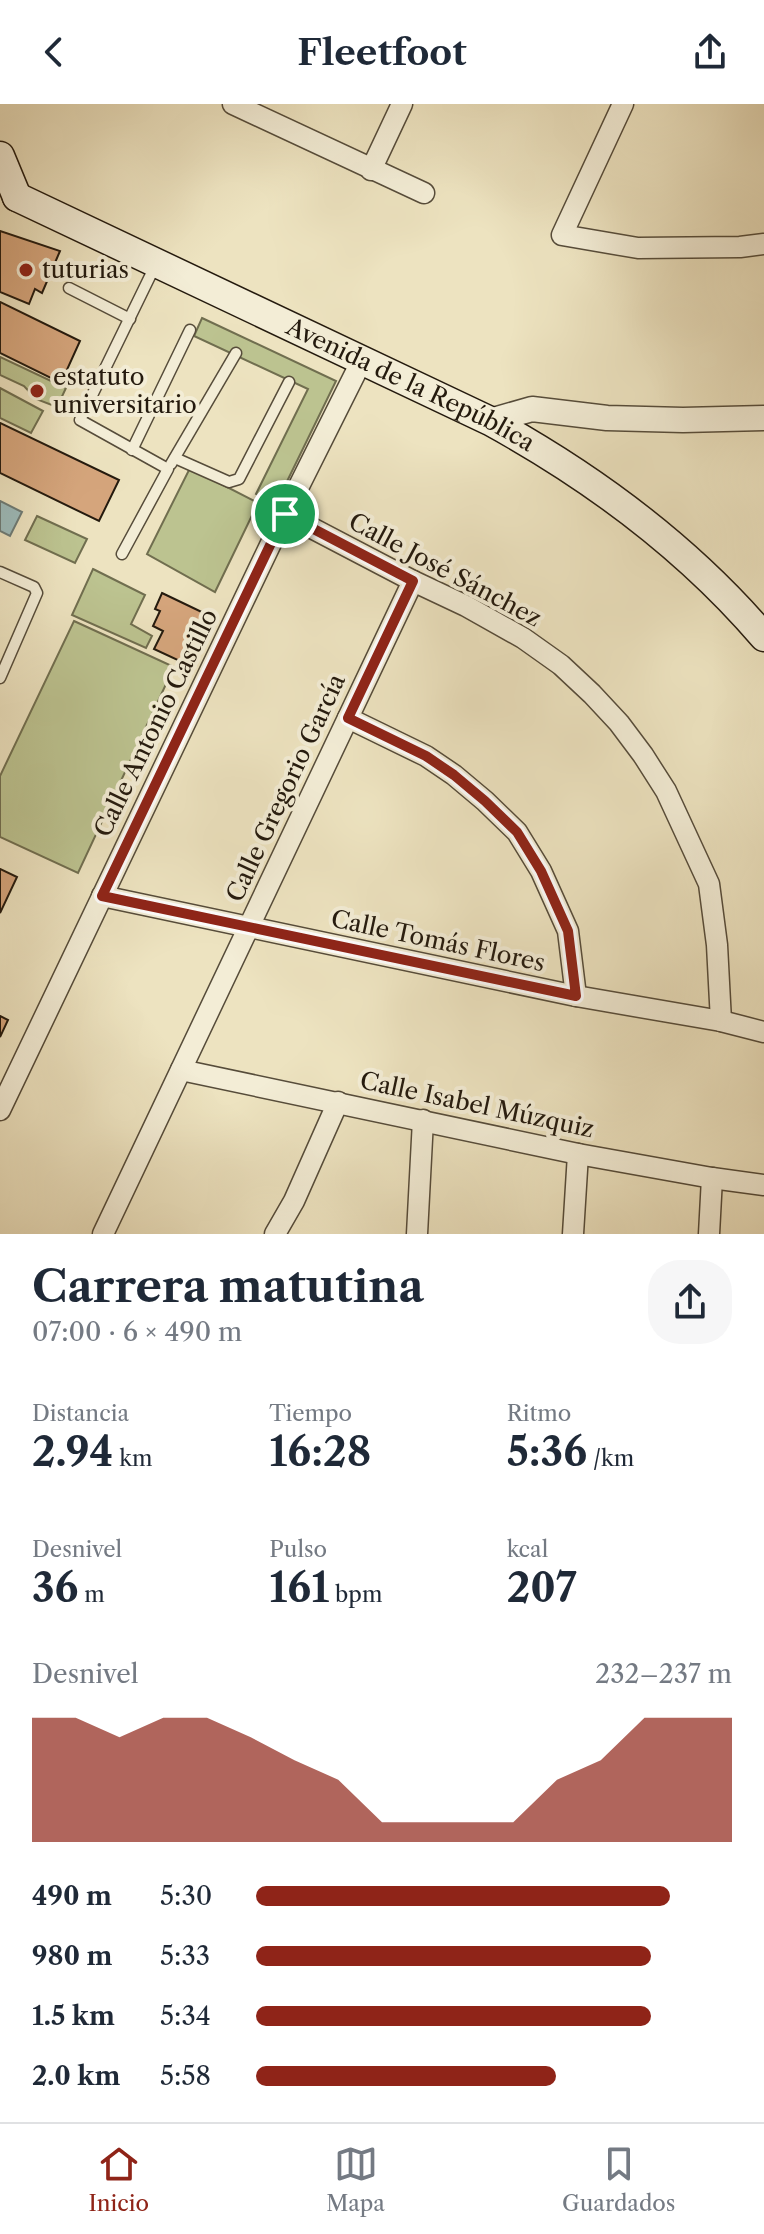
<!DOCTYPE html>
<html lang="es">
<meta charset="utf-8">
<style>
:root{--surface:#fff;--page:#f6f6f7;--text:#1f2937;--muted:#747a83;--line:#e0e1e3;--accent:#8f2418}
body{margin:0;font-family:"Libre Caslon Text",serif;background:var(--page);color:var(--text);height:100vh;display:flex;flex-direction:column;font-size:30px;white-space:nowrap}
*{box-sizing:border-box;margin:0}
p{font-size:26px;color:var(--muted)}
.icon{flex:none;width:44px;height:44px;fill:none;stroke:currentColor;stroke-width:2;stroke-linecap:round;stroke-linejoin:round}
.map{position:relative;height:1130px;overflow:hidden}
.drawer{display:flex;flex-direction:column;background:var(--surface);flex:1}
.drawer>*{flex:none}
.pin{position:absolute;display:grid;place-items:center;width:68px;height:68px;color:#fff;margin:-34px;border:4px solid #fff;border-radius:50%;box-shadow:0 2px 8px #0007}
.round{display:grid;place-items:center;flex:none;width:84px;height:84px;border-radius:32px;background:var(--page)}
.head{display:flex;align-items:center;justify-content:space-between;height:136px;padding:0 32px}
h1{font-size:44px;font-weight:800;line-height:60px}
.metrics{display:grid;grid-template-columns:repeat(3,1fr);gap:12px;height:136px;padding:8px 32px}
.metrics div{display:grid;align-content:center}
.metrics b{font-size:40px;font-weight:800}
.metrics small{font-size:22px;font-weight:400}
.metrics p{font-size:22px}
.chart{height:224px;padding:16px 32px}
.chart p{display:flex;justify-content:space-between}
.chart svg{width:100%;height:144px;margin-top:8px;fill:var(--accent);opacity:.7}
ul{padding:0 32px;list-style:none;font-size:26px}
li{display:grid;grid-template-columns:128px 96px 1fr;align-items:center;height:60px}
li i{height:20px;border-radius:10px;background:var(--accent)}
header{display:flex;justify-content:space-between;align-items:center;height:104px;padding:0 32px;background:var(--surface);font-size:36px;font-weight:800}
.menu{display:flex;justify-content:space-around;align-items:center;height:112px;border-top:2px solid var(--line);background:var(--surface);font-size:22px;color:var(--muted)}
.menu a{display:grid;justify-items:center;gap:4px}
.menu .selected{color:var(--accent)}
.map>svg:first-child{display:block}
.green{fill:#bcc390;stroke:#706e4f;stroke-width:2}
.water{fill:#9dbcbc;stroke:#6d7b76;stroke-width:2}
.building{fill:#d5a57c;stroke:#241a0e;stroke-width:2}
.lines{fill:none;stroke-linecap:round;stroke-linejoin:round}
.service-casing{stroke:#564c3a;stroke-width:13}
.minor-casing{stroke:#564c3a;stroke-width:23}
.tertiary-casing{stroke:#564c3a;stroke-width:27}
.secondary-casing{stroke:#241a0e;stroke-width:31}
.service{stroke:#f3edd6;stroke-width:10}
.minor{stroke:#f3edd6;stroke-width:20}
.tertiary{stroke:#f3edd6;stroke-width:24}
.secondary{stroke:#f3edd6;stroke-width:28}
.route-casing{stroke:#fff;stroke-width:16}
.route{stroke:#8f2418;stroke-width:10}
.poi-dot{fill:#8f2418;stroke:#f3edd6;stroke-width:3}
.labels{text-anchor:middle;stroke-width:8;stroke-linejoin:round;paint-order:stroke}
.poi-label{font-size:24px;fill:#241a0e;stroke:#f3edd6;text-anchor:start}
.street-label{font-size:24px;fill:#241a0e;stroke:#f3edd6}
</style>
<header><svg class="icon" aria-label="back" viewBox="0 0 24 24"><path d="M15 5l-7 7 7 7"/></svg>Fleetfoot<svg class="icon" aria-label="share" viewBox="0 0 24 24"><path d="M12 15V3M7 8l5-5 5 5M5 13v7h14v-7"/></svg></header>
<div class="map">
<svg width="764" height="1130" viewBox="0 0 764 1130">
<rect width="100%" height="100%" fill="#ede3c0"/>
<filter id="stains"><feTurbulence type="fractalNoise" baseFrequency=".0025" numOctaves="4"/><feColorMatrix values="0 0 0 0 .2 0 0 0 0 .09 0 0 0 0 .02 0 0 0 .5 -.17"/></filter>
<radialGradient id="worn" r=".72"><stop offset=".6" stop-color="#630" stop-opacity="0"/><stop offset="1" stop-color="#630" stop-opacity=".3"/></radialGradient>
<g class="green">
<path d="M202 214 336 277 275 402 256 390 308 285 194 232Z"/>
<path d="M0 253 66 284 57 303 36 295 24 282 0 271Z"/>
<path d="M0 284 43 307 31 329 0 314Z"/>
<path d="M190 364 258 399 215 488 147 450Z"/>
<path d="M37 412 87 435 75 459 25 436Z"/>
<path d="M93 465 145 491 131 520 152 532 146 544 72 511Z"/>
<path d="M74 517 174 563 78 769 0 733V672Z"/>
</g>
<path class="water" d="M0 397 22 408 10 432 0 427Z"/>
<g class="building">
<path d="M0 127 60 147 42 189 35 185 29 200 0 188Z"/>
<path d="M0 198 80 237 61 279 0 249Z"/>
<path d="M0 319 119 376 99 417 0 369Z"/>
<path d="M162 489 208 511 184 559 154 545 163 527 153 522 160 507 155 505Z"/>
<path d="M0 765 17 773 0 809Z"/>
<path d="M0 912 8 916 0 933Z"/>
</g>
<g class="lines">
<g class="service-casing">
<g id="service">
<path d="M69 184 130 215"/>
<path d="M132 346 190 226"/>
<path d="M175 354 229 378 239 375 289 278"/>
<path d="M171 360 236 249"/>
<path d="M122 450 168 365 80 316 155 162"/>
<path d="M0 468 34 483 37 489 0 574"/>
</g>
</g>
<g class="minor-casing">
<g id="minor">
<path d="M233 0 424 89"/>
<path d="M623 0 562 131 638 144 740 143 764 140"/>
<path d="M371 66 402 0"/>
<path d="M285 410 413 477 466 502 523 534 561 561 592 590 619 619 643 651 666 687 709 780 717 841 721 917"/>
<path d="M348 614 426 652 454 671 485 697 517 728 541 767 568 827 576 892"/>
<path d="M102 792 576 892 721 917 764 928"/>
<path d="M181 966 578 1050 712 1074 764 1081"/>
<path d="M0 1006 285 410 362 256"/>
<path d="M103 1130 413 477"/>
<path d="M275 1130 294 1097 338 998"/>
<path d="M417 1130 423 1016"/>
<path d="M573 1130 578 1050"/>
<path d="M709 1130 712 1074"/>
</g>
</g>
<g class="tertiary-casing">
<path id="tertiary" d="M490 317 532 305 607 314 683 316 764 314"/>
</g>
<g class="secondary-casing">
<g id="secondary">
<path d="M0 52 17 93"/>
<path id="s1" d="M17 93 490 317C592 373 688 444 764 533"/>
</g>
</g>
<use href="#service" class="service"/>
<use href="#minor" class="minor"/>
<use href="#tertiary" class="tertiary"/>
<use href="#secondary" class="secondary"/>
</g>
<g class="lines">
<g class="route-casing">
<path id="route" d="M285 410 413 477 348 614 426 652 454 671 485 697 517 728 541 767 568 827 576 892 102 792Z"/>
</g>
<use href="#route" class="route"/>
</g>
<g class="poi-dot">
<circle cx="26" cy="166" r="8"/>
<circle cx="37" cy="287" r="8"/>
</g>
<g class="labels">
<g class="poi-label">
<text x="42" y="174">tuturias</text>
<text x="53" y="281">estatuto<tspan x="53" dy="28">universitario</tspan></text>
</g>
<g class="street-label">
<text dy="8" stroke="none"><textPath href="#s1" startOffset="436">Avenida de la República</textPath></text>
<text transform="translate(445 466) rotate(28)" y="8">Calle José Sánchez</text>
<text transform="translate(156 619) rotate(-64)" y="8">Calle Antonio Castillo</text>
<text transform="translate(286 684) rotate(-65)" y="8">Calle Gregorio García</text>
<text transform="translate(438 837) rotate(12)" y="8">Calle Tomás Flores</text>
<text transform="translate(477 1001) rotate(12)" y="8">Calle Isabel Múzquiz</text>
</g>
</g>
<rect width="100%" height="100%" filter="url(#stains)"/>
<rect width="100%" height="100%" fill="url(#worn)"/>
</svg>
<div class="pin" style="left:285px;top:410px;background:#1e9e55"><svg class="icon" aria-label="arrive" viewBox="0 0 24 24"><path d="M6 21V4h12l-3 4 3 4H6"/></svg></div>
</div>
<section class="drawer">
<div class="head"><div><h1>Carrera matutina</h1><p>07:00 · 6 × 490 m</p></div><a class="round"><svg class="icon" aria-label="share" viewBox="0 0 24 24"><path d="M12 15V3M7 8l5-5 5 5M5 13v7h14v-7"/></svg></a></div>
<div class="metrics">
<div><p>Distancia</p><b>2.94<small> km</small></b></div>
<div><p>Tiempo</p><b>16:28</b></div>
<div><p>Ritmo</p><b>5:36<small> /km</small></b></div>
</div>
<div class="metrics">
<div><p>Desnivel</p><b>36<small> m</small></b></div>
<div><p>Pulso</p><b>161<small> bpm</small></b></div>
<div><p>kcal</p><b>207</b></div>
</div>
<div class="chart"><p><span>Desnivel</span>232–237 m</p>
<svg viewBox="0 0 160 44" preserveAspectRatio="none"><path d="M0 44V6L10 6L20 12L30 6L40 6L50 12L60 19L70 25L80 38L90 38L100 38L110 38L120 25L130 19L140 6L150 6L160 6V44z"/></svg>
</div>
<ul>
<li><b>490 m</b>5:30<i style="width:87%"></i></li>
<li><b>980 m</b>5:33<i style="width:83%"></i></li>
<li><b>1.5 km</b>5:34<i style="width:83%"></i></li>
<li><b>2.0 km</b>5:58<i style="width:63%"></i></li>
</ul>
</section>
<nav class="menu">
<a class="selected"><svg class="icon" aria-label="home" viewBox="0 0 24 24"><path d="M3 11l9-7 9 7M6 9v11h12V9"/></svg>Inicio</a>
<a><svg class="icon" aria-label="map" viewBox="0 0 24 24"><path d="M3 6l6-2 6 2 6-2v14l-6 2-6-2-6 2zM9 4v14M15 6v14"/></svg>Mapa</a>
<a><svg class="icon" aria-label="saved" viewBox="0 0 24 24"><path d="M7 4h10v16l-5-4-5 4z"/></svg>Guardados</a>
</nav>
